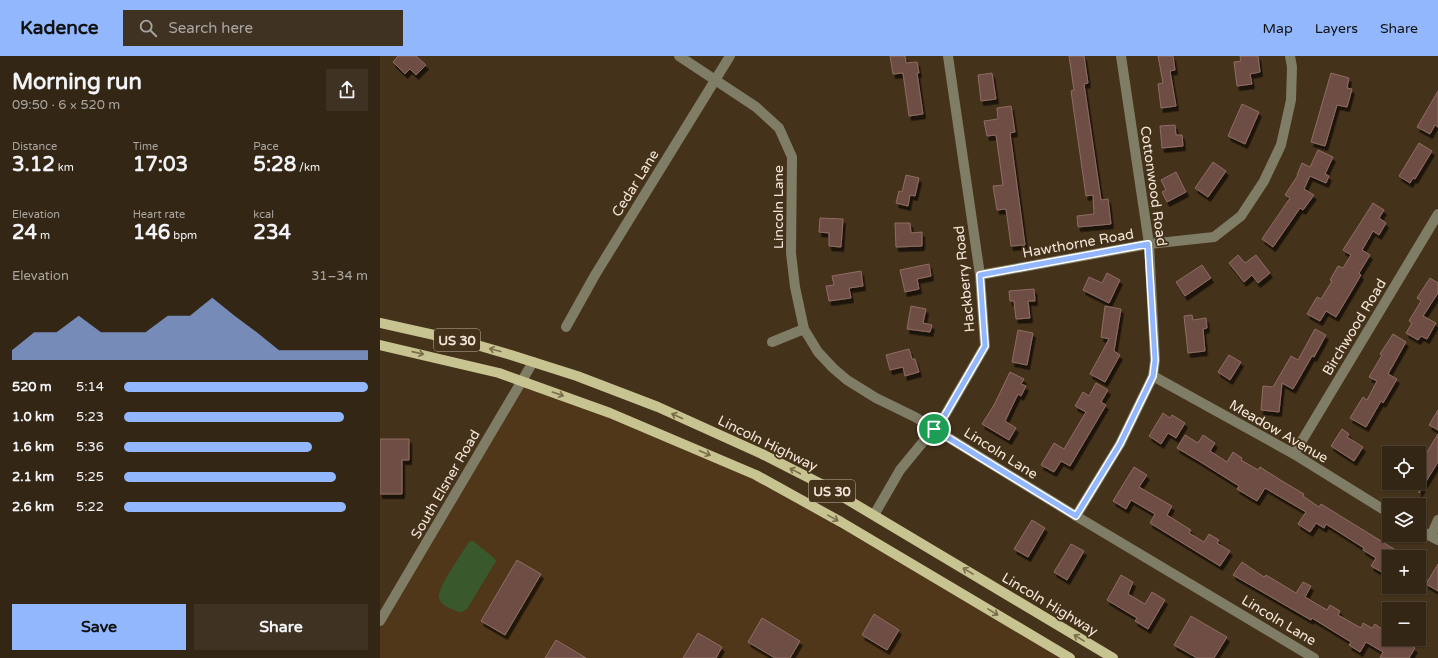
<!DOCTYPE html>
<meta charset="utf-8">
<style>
:root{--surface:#342614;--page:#3f3222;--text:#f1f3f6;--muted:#a9a5a0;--line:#4e4334;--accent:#92b7fd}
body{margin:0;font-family:"Varela Round",sans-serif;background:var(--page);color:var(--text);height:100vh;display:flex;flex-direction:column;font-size:15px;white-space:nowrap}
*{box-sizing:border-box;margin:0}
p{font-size:13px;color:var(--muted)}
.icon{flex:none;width:22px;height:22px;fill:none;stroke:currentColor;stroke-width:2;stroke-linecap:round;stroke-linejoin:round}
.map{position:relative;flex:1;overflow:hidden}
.sheet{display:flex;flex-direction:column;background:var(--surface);width:380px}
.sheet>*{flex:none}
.fabs{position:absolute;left:1002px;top:390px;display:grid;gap:8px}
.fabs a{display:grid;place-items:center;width:44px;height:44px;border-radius:0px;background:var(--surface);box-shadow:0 1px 3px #0004,0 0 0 1px var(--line);font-size:20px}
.pin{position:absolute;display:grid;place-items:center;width:34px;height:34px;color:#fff;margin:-17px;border:2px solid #fff;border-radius:50%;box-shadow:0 1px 4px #0007}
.round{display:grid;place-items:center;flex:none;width:42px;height:42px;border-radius:0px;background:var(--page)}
.headline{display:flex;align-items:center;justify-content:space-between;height:68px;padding:0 12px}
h1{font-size:22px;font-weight:700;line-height:30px}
.metrics{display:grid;grid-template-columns:repeat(3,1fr);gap:6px;height:68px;padding:4px 12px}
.metrics div{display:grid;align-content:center}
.metrics b{font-size:20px;font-weight:700}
.metrics small{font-size:11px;font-weight:400}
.metrics p{font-size:11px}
.chart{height:112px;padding:8px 12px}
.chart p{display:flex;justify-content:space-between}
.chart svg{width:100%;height:72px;margin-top:4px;fill:var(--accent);opacity:.7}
.action{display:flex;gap:8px;margin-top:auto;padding:8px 12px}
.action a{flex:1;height:46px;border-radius:0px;background:var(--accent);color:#111;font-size:16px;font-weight:700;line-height:46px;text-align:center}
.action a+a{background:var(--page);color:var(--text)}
ul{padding:0 12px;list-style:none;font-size:13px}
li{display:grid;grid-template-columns:64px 48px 1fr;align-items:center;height:30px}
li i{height:10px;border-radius:5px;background:var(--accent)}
header{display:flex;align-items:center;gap:24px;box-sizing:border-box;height:56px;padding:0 20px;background:var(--accent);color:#111}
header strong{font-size:19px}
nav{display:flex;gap:22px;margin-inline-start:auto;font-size:14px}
.search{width:280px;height:36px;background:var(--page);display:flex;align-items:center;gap:10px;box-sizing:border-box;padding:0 14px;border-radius:0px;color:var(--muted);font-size:15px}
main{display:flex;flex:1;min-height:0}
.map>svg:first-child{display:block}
.built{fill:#503719}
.water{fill:#39582c}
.building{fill:#6e4e45;stroke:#8f6c63;filter:url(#shadow)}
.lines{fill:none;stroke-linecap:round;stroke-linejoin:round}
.minor{stroke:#7f7d65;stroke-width:10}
.major{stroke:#c8c492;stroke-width:10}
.oneway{stroke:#796c4a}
.route-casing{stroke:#fff;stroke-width:8}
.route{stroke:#92b7fd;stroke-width:5}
.labels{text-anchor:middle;stroke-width:3.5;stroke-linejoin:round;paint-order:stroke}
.shield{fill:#45321a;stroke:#c0b1a0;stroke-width:1}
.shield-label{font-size:13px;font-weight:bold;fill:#f4e7d9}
.street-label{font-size:14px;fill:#f4e7d9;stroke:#45321a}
</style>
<header>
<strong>Kadence</strong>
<div class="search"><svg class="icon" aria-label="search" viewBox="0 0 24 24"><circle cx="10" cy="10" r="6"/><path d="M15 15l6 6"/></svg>Search here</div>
<nav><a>Map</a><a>Layers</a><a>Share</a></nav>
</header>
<main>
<section class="sheet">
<div class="headline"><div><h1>Morning run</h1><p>09:50 · 6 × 520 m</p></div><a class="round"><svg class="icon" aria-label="share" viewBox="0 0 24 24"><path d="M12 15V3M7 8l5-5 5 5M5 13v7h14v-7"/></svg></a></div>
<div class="metrics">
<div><p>Distance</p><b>3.12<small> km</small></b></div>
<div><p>Time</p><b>17:03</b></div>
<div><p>Pace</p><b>5:28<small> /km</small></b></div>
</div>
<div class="metrics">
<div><p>Elevation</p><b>24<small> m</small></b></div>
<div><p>Heart rate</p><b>146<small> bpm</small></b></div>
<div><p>kcal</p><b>234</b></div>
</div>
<div class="chart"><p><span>Elevation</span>31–34 m</p>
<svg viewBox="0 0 160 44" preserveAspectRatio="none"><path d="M0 44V38L10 27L20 27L30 17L40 27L50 27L60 27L70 17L80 17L90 6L100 17L110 27L120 38L130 38L140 38L150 38L160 38V44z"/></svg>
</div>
<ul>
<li><b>520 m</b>5:14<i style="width:100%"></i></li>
<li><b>1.0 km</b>5:23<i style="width:90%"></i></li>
<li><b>1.6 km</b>5:36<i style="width:77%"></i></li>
<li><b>2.1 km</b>5:25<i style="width:87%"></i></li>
<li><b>2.6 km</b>5:22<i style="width:91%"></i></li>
</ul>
<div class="action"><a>Save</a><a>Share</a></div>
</section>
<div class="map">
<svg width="1058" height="602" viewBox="0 0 1058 602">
<defs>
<filter id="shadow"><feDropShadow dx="2.5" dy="4.5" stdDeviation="0" flood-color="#0009"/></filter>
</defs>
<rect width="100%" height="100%" fill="#45321a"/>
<path class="built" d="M143 330 253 371 372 422 595 549 680 602H0V573Z"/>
<path class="water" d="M93 485 114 502 116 505 87 553 82 556H79C73 554 60 549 59 542 56 533 83 496 89 486Z"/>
<g class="building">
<path d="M18 0H36L46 9 36 19 30 13 25 18 13 6Z"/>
<path d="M510 0H525L526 7 537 6 539 17H537L543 58 529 60 523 17 513 18Z"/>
<path d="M689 0H704L708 27 704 28 721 144 728 143 731 168 698 171 697 160 714 158 713 139 706 140 691 35 694 34Z"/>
<path d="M778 0H793L795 14 790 15 796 50 781 52 778 28 783 27Z"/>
<path d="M860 0H878L880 16 870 18 872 28 857 30 854 6 861 5Z"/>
<path d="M612 17 616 43 601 45 598 19Z"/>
<path d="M951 17 969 22 967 32 972 33 967 51 957 49 945 90 931 86Z"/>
<path d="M1058 35V71L1055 69 1050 78 1037 71Z"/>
<path d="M862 48 879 56 865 88 848 80Z"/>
<path d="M631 50 635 76 630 77 645 189 631 190 626 153 617 154 613 130 623 129 616 79 607 80 604 65 618 63 617 52Z"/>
<path d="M795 69 796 79H802L803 90 782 92 780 70Z"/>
<path d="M1039 87 1052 95 1035 123 1033 122 1030 127 1019 120Z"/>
<path d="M938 94 953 101 945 118 949 120 946 127 930 120 924 133 934 139 923 154 920 152 893 191 882 183 910 142 905 139 918 119H917L922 107 930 111Z"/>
<path d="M833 106 846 115 828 141 815 132Z"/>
<path d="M796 116 806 136 787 146 782 136 786 134 781 124Z"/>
<path d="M526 119 539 122 535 140 530 139 528 150 516 147 519 135 522 136Z"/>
<path d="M993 147 1004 154 999 162 1006 167 999 179 993 175 982 194 990 199 979 217 981 219 956 261 946 255 940 265 927 258 937 241 941 243 952 225 950 224 958 210 963 212 971 199 963 194Z"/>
<path d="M440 162 463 163 461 191 449 190V177L439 176Z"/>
<path d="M515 167H530L531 177 542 176V190L516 191Z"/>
<path d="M858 199 865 207 876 199 890 217 878 227 872 219 864 226 849 207Z"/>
<path d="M549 208 551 220 537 223 539 233 525 236 520 214Z"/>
<path d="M822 209 831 222 805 240 796 226Z"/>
<path d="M481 215 483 230 469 232 471 242 449 245 446 230 454 229 452 220Z"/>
<path d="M727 217 740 224 729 247 703 234 709 221 722 227Z"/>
<path d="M1050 222 1058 227V237L1043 260 1056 267 1047 283 1041 280 1038 284 1026 277 1032 267 1029 265 1041 245 1037 242Z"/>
<path d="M654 233 655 245H648L650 262 636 263 634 245H630L629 235Z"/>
<path d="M531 250 546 253 543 267 552 269 550 276 527 273Z"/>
<path d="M725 250 741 253 734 295 740 299 725 326 710 318 729 283 721 281Z"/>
<path d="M812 259 813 264 826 262 827 272 823 273 825 295 808 297 804 260Z"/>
<path d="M935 273 946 279 934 301 932 300 913 333 902 327 899 356 881 354 883 330 893 331 911 300 918 304Z"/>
<path d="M638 274 653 277 647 309 632 306Z"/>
<path d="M1013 278 1026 286 1008 318 1017 323 1003 347 1001 345 986 371 970 362 983 341 987 344 997 325 989 321 1002 299 1000 298Z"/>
<path d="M529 293 532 303H535L539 316 525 320 523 311 510 314 506 299Z"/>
<path d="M849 299 861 306 850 324 838 316Z"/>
<path d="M630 316 644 323 641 328 646 330 641 340 638 338 625 365 636 372 629 384 602 368 614 349Z"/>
<path d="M716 327 728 334 721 346 726 349 690 410 681 405 674 416 661 409 674 387 684 393 706 356 695 350 703 336 709 340Z"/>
<path d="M1058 354V374L1049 369Z"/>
<path d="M783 357 790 362 792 359 805 367 796 382 788 377 781 388 769 380Z"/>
<path d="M962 373 969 378 967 381 983 391 974 405 951 390Z"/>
<path d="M1058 378V406L1039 437V409Z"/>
<path d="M805 379 818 387 823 379 835 387 830 395 847 406 853 396 862 402 861 404 878 414 880 411 902 425 924 438 923 440 939 451 941 448 1014 493 1025 501H1009V520L991 510 996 502 983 494 984 492 946 468 944 472 936 467 930 476 918 468 926 456 885 432 877 445 857 433 859 430 819 405 797 392Z"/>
<path d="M0 383H29V404H22V438H0Z"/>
<path d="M754 411 767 419 759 431 792 450 787 459 811 474 809 477 824 486 829 478 839 484 837 487 850 495 840 510 770 467 775 458 751 444 746 453 733 445Z"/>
<path d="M652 464 665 472 648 501 634 493Z"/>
<path d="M691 488 704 495 687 524 674 516Z"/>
<path d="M137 504 161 518 125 579 101 565Z"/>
<path d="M862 506 884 521 886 519 916 537 923 526 931 530 925 541 947 554 950 549 960 555 958 559 981 572 983 567 992 572 995 568 1005 575 1002 579 1009 583 1022 590 1025 586 1035 592 1029 602H1000L1003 596 986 586 980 596 969 589 971 586 932 562 931 564 853 519Z"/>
<path d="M1058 508V535L1046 528Z"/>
<path d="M741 519 753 526 748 538 765 548 772 536 785 544 768 573 755 565 757 562 727 544Z"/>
<path d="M494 558 519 574 507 594 482 579Z"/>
<path d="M811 560 847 581 834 602H817L794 589Z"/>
<path d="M382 562 420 585 410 602H395L368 586Z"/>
<path d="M318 577 342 591 336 602H303Z"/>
<path d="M176 584 206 602H165Z"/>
</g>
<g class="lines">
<g class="minor">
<path d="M299 0 376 51 399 72 412 101 411 197 415 231 424 273 438 296 453 312 467 324 496 342 535 361 696 460 934 602"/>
<path d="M600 219 769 188 834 181 861 160 884 125 901 89 911 44 912 11 910 0"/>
<path d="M186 271 215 219 350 0"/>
<path d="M392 286 424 273"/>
<path d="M773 320 914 398 1009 457"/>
<path d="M914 398 1058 158"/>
<path d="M494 459 520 414 565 359 605 290 600 219 568 0"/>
<path d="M696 460 740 388 773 320 775 304 769 188 741 0"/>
<path d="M1039 474 1058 484"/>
<path d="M1051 480 1058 464"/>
<path d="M0 565 153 306"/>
</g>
<g class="major">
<path d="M0 267 90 287 131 299 197 320 278 351 382 398 443 429 733 602"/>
<path d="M0 289 119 317 141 325 230 357 376 419 461 466 690 602"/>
</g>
</g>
<defs><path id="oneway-shaft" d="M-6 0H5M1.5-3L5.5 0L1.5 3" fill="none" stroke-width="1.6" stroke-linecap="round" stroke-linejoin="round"/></defs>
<g class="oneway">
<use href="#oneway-shaft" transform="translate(115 294) rotate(-165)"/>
<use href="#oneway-shaft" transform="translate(38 297) rotate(13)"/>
<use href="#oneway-shaft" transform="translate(178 338) rotate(19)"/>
<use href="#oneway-shaft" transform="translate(297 360) rotate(-156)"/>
<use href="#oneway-shaft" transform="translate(325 397) rotate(23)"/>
<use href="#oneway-shaft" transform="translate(415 415) rotate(-152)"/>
<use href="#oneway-shaft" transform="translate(453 462) rotate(29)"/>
<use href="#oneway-shaft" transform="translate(588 515) rotate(-149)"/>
<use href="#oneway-shaft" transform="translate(613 556) rotate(31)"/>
<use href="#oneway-shaft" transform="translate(699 582) rotate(-149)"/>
</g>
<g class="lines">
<g class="route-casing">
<path id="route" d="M768 188 775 304 773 320 740 388 696 460 554 373 565 359 605 290 600 219Z"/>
</g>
<use href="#route" class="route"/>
</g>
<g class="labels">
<g class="shield">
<rect x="54" y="273" width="46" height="22" rx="3"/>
<rect x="429" y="424" width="46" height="22" rx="3"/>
</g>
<g class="shield-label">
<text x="77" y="289">US 30</text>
<text x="452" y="440">US 30</text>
</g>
<g class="street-label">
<text transform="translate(255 127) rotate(-58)" y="5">Cedar Lane</text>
<text transform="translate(774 130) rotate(82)" y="5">Cottonwood Road</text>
<text transform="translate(398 151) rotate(-90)" y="5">Lincoln Lane</text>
<text transform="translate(698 187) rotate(-10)" y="5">Hawthorne Road</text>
<text transform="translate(584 223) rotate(-96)" y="5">Hackberry Road</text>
<text transform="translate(974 271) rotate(-59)" y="5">Birchwood Road</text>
<text transform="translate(899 375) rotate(30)" y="5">Meadow Avenue</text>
<text transform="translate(388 387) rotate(26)" y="5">Lincoln Highway</text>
<text transform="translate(621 397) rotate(32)" y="5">Lincoln Lane</text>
<text transform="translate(65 428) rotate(-60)" y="5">South Elsner Road</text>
<text transform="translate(670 548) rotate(31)" y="5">Lincoln Highway</text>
<text transform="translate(899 564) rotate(31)" y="5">Lincoln Lane</text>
</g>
</g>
</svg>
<div class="fabs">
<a><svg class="icon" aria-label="locate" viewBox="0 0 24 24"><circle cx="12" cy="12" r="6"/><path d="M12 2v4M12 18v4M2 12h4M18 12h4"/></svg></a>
<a><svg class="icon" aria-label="layers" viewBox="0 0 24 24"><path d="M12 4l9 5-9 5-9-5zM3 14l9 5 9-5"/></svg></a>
<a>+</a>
<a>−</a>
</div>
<div class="pin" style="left:554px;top:373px;background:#1e9e55"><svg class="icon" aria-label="arrive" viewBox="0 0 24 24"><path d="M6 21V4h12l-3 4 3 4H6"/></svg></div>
</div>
</main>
